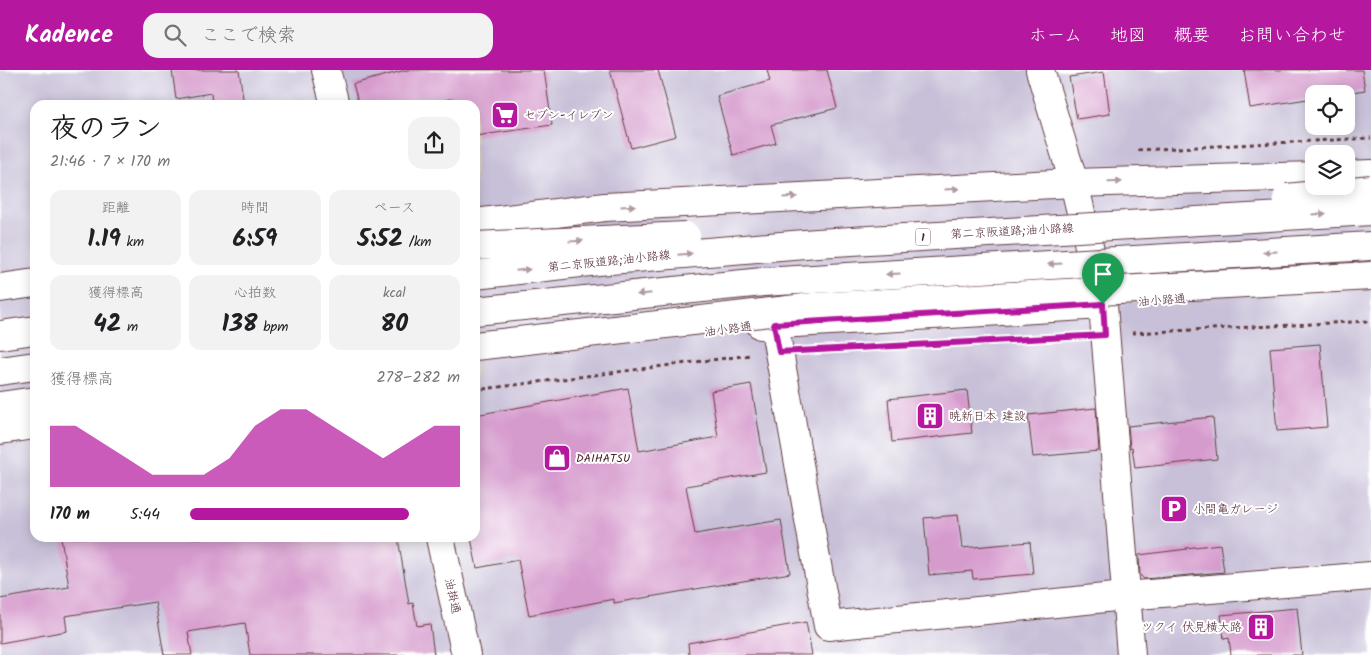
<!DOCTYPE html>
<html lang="ja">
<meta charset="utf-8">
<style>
:root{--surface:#fff;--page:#f2f2f2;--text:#202124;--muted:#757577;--accent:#b5179e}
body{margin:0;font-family:Kalam,"Klee One",sans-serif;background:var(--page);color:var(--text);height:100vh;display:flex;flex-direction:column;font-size:19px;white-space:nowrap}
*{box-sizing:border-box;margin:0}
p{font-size:16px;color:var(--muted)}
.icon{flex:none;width:28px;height:28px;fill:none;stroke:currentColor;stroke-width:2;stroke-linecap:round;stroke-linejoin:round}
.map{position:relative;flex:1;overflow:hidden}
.details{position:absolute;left:30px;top:30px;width:450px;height:442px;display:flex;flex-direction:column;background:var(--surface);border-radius:15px;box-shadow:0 2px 12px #0003}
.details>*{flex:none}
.buttons{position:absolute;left:1305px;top:15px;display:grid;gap:10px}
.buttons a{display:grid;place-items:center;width:50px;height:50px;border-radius:10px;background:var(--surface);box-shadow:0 2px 12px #0003;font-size:25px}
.pin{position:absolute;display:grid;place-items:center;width:42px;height:42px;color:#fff;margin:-51px -21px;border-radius:50% 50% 50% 0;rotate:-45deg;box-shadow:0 0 5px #0007}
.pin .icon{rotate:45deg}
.round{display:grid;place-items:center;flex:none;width:52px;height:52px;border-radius:15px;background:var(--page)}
.summary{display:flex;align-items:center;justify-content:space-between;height:85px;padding:0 20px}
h1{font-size:28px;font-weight:600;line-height:38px}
.metrics{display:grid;grid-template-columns:repeat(3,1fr);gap:8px;height:85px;padding:5px 20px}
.metrics div{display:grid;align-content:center;border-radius:12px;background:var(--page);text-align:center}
.metrics b{font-size:25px;font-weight:600}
.metrics small{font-size:14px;font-weight:400}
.metrics p{font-size:14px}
.chart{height:140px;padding:10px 20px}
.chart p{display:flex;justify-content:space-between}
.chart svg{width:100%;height:90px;margin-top:5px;fill:var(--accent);opacity:.7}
ul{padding:0 20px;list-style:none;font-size:16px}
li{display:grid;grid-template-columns:80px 60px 1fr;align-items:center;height:38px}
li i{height:12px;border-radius:6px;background:var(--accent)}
header{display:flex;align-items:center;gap:30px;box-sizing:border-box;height:70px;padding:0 25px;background:var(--accent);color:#fff}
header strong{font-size:24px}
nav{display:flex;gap:28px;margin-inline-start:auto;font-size:18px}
.search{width:350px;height:45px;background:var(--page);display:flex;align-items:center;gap:12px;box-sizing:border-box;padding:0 18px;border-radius:15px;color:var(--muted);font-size:19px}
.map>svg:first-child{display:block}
.industrial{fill:#c8c0d8;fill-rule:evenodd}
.building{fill:#d69bcd}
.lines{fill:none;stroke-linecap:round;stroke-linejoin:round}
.minor-casing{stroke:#623c40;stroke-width:30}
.highway-casing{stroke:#623c40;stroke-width:30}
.path{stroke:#623c40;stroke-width:3;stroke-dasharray:4 4;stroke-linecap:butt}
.minor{stroke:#fff;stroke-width:28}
.highway{stroke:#fff;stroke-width:28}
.highway-bridge-casing{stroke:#623c40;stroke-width:30;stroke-linecap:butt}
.highway-bridge{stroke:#fff;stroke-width:28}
.oneway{fill:#ae9aa0}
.route-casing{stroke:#fff;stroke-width:10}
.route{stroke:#b5179e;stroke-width:6}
.labels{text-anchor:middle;stroke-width:4;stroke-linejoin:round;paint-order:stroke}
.shield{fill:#fff;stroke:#80626b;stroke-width:1}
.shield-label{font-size:11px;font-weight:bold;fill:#4a1f2b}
.poi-label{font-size:12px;fill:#4a1f2b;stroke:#fff;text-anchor:start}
.street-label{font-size:12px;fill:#4a1f2b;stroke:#fff}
</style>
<header>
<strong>Kadence</strong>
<div class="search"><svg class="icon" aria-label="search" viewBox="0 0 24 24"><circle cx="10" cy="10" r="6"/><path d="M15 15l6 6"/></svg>ここで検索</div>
<nav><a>ホーム</a><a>地図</a><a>概要</a><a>お問い合わせ</a></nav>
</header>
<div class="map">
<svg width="1371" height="585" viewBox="0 0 1371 585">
<rect width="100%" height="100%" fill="#fff"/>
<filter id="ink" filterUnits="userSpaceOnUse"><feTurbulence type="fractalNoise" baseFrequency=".02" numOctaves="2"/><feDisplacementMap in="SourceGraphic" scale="10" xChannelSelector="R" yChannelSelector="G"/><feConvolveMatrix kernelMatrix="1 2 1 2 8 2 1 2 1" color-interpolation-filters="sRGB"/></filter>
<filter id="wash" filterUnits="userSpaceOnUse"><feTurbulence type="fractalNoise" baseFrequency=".0096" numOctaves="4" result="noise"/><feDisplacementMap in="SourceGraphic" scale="20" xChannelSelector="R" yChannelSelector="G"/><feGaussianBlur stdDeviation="1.12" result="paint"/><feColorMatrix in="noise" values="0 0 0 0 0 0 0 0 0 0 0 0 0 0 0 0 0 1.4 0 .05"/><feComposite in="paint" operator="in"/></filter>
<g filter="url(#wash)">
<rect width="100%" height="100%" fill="#ecdeba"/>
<path class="industrial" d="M0 0H1371V585H0ZM1314 24H1346V56H1314ZM35 35H475V468H35ZM1314 84H1346V116H1314Z"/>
<g id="blocks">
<g class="building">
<path d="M172 0H239L244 35H212L211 23 176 29Z"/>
<path d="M406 0H544L552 55 475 66V35H454L453 28 430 35H359L353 14Z"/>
<path d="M610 0H658L676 66 631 78Z"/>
<path d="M767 0H827L837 38 771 55 776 73 733 85 717 26 770 11Z"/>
<path d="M1244 0H1362L1365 20 1340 24H1314V28L1250 38Z"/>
<path d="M1104 2 1110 44 1077 49 1069 7Z"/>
<path d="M1320 274 1327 357 1277 361 1270 278Z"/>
<path d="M751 314 766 402 686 416 695 464 781 450 790 503 614 533V529L529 545 518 490 477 498 471 468H475V345L628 318 639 381 718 367 711 321Z"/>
<path d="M967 320 972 363 892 372 888 329Z"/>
<path d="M1096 338 1099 381 1033 387 1028 345Z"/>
<path d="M1213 347 1217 389 1135 398 1132 377 1130 378 1128 356Z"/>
<path d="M958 445 962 478 1030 472 1033 504 973 509 972 501 929 505 924 448Z"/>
<path d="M61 468H398L409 534 413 533 417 556 430 554 434 585H250L245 553 188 562 192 585H164L155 532 65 546 67 561 0 573V529L69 517Z"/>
<path d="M1220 474 1224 502 1144 509 1140 505 1139 485 1187 479 1186 478Z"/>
<path d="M1297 538 1302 585H1231L1229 568 1224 569 1221 545Z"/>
<path d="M806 552 812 585H689L688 573Z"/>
</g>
</g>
</g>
<g filter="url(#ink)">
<use href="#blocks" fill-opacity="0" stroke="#623c40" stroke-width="1"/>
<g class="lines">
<g class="minor-casing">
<g id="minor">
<path d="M326 0 335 35"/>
<path d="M1040 0 1074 113 1103 235 1131 585"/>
<path d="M1346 105 1371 104"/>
<path d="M475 153 605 137 1074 113 1314 106"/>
<path d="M774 254 828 556 1125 526 1371 506"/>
<path d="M761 255 1103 235"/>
<path d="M0 360 35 355"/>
<path d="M440 468 466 585"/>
</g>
</g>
<g class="highway-casing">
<g id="highway">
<path d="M0 218 35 213"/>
<path d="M0 265 35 260"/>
<path d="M0 301 35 296"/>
<path d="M0 336 35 331"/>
</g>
</g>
<g class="path">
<path d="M1138 80 1371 68"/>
<path d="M1132 263 1371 251"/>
<path d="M475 320 751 285"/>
</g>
<use href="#minor" class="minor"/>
<use href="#highway" class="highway"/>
<g class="highway-bridge-casing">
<g id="highway-bridge">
<path d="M1287 128 1371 119"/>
<path d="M475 176 686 166"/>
<path d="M475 205 598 191 817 173 1371 141"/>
<path d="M475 241 763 212 1371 176"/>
<path d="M475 276 814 237 1371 206"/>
</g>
</g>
<use href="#highway-bridge" class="highway-bridge"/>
</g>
<defs><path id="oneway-solid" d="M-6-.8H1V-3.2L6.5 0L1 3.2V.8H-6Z" transform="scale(1.25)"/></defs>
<g class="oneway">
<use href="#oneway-solid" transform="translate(1115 112) rotate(-2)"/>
<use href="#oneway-solid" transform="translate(952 119) rotate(-3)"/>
<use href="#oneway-solid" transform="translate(790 127) rotate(-3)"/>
<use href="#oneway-solid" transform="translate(628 136) rotate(-3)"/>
<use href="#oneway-solid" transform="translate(1319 144) rotate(-3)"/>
<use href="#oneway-solid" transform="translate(576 171) rotate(-3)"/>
<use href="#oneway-solid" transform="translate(1270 182) rotate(177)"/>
<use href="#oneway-solid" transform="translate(685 184) rotate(-5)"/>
<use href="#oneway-solid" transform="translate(1055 194) rotate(177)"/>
<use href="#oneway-solid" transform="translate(523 200) rotate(-6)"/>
<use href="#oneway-solid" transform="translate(893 204) rotate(177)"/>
<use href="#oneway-solid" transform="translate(644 224) rotate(174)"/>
</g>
</g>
<g class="lines" filter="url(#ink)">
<g class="route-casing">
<path id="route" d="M1103 234 1105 265 779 282 774 254Z"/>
</g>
<use href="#route" class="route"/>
</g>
<defs>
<g id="supermarket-square" transform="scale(1.4375)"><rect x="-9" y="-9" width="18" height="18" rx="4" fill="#b5179e" stroke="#fff"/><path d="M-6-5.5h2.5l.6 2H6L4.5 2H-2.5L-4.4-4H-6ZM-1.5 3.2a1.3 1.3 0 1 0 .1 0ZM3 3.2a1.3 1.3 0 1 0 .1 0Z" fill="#fff"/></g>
<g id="building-square" transform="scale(1.4375)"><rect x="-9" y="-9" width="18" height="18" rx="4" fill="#b5179e" stroke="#fff"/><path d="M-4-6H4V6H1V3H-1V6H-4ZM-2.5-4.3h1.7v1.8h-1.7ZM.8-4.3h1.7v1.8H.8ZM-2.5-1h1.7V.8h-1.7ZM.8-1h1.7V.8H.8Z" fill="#fff"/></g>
<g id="shop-square" transform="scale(1.4375)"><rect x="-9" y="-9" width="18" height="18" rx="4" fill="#b5179e" stroke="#fff"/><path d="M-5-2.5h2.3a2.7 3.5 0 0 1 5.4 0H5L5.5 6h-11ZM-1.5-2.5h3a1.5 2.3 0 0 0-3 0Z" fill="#fff"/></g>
<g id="parking-square" transform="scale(1.4375)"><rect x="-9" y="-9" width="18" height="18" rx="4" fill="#b5179e" stroke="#fff"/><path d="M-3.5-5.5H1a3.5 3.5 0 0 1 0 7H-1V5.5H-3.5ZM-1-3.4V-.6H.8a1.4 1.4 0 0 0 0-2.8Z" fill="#fff"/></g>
</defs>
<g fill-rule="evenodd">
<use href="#supermarket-square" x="505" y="45"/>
<use href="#building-square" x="930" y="346"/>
<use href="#shop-square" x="557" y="388"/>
<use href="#parking-square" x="1174" y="439"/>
<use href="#building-square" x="1261" y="557"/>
</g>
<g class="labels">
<rect class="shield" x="915.5" y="158.5" width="15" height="17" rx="4"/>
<g class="shield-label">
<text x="923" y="171">1</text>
</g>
<g class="poi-label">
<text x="524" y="49">セブン-イレブン</text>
<text x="949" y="350">暁新日本 建設</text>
<text x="576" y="392">DAIHATSU</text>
<text x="1193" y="443">小間亀ガレージ</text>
<text x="1242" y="561" text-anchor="end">ツクイ 伏見横大路</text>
</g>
<g class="street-label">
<text transform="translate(1012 161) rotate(-3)" y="4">第二京阪道路;油小路線</text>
<text transform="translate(609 191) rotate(-6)" y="4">第二京阪道路;油小路線</text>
<text transform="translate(1162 230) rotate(-4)" y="4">油小路通</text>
<text transform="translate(728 259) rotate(-7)" y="4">油小路通</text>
<text transform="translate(453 526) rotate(78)" y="4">油掛通</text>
</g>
</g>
</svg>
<div class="buttons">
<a><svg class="icon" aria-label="locate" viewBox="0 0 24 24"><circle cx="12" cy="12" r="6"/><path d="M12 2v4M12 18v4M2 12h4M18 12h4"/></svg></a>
<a><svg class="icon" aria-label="layers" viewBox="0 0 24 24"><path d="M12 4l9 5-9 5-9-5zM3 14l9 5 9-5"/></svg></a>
</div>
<div class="pin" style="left:1103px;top:234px;background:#1e9e55"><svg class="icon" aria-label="arrive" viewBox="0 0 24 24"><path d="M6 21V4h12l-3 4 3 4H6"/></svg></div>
<section class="details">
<div class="summary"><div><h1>夜のラン</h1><p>21:46 · 7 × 170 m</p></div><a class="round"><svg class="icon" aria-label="share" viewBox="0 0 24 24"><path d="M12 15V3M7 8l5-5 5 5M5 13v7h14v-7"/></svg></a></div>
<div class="metrics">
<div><p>距離</p><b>1.19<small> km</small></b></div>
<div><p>時間</p><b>6:59</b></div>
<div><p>ペース</p><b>5:52<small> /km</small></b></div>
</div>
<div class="metrics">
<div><p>獲得標高</p><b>42<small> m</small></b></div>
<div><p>心拍数</p><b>138<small> bpm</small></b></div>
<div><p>kcal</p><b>80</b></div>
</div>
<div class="chart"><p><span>獲得標高</span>278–282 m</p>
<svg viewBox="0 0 160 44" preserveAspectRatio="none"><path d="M0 44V14L10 14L20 22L30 30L40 38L50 38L60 38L70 30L80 14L90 6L100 6L110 14L120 22L130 30L140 22L150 14L160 14V44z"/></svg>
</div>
<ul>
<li><b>170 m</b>5:44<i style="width:81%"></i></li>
</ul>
</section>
</div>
